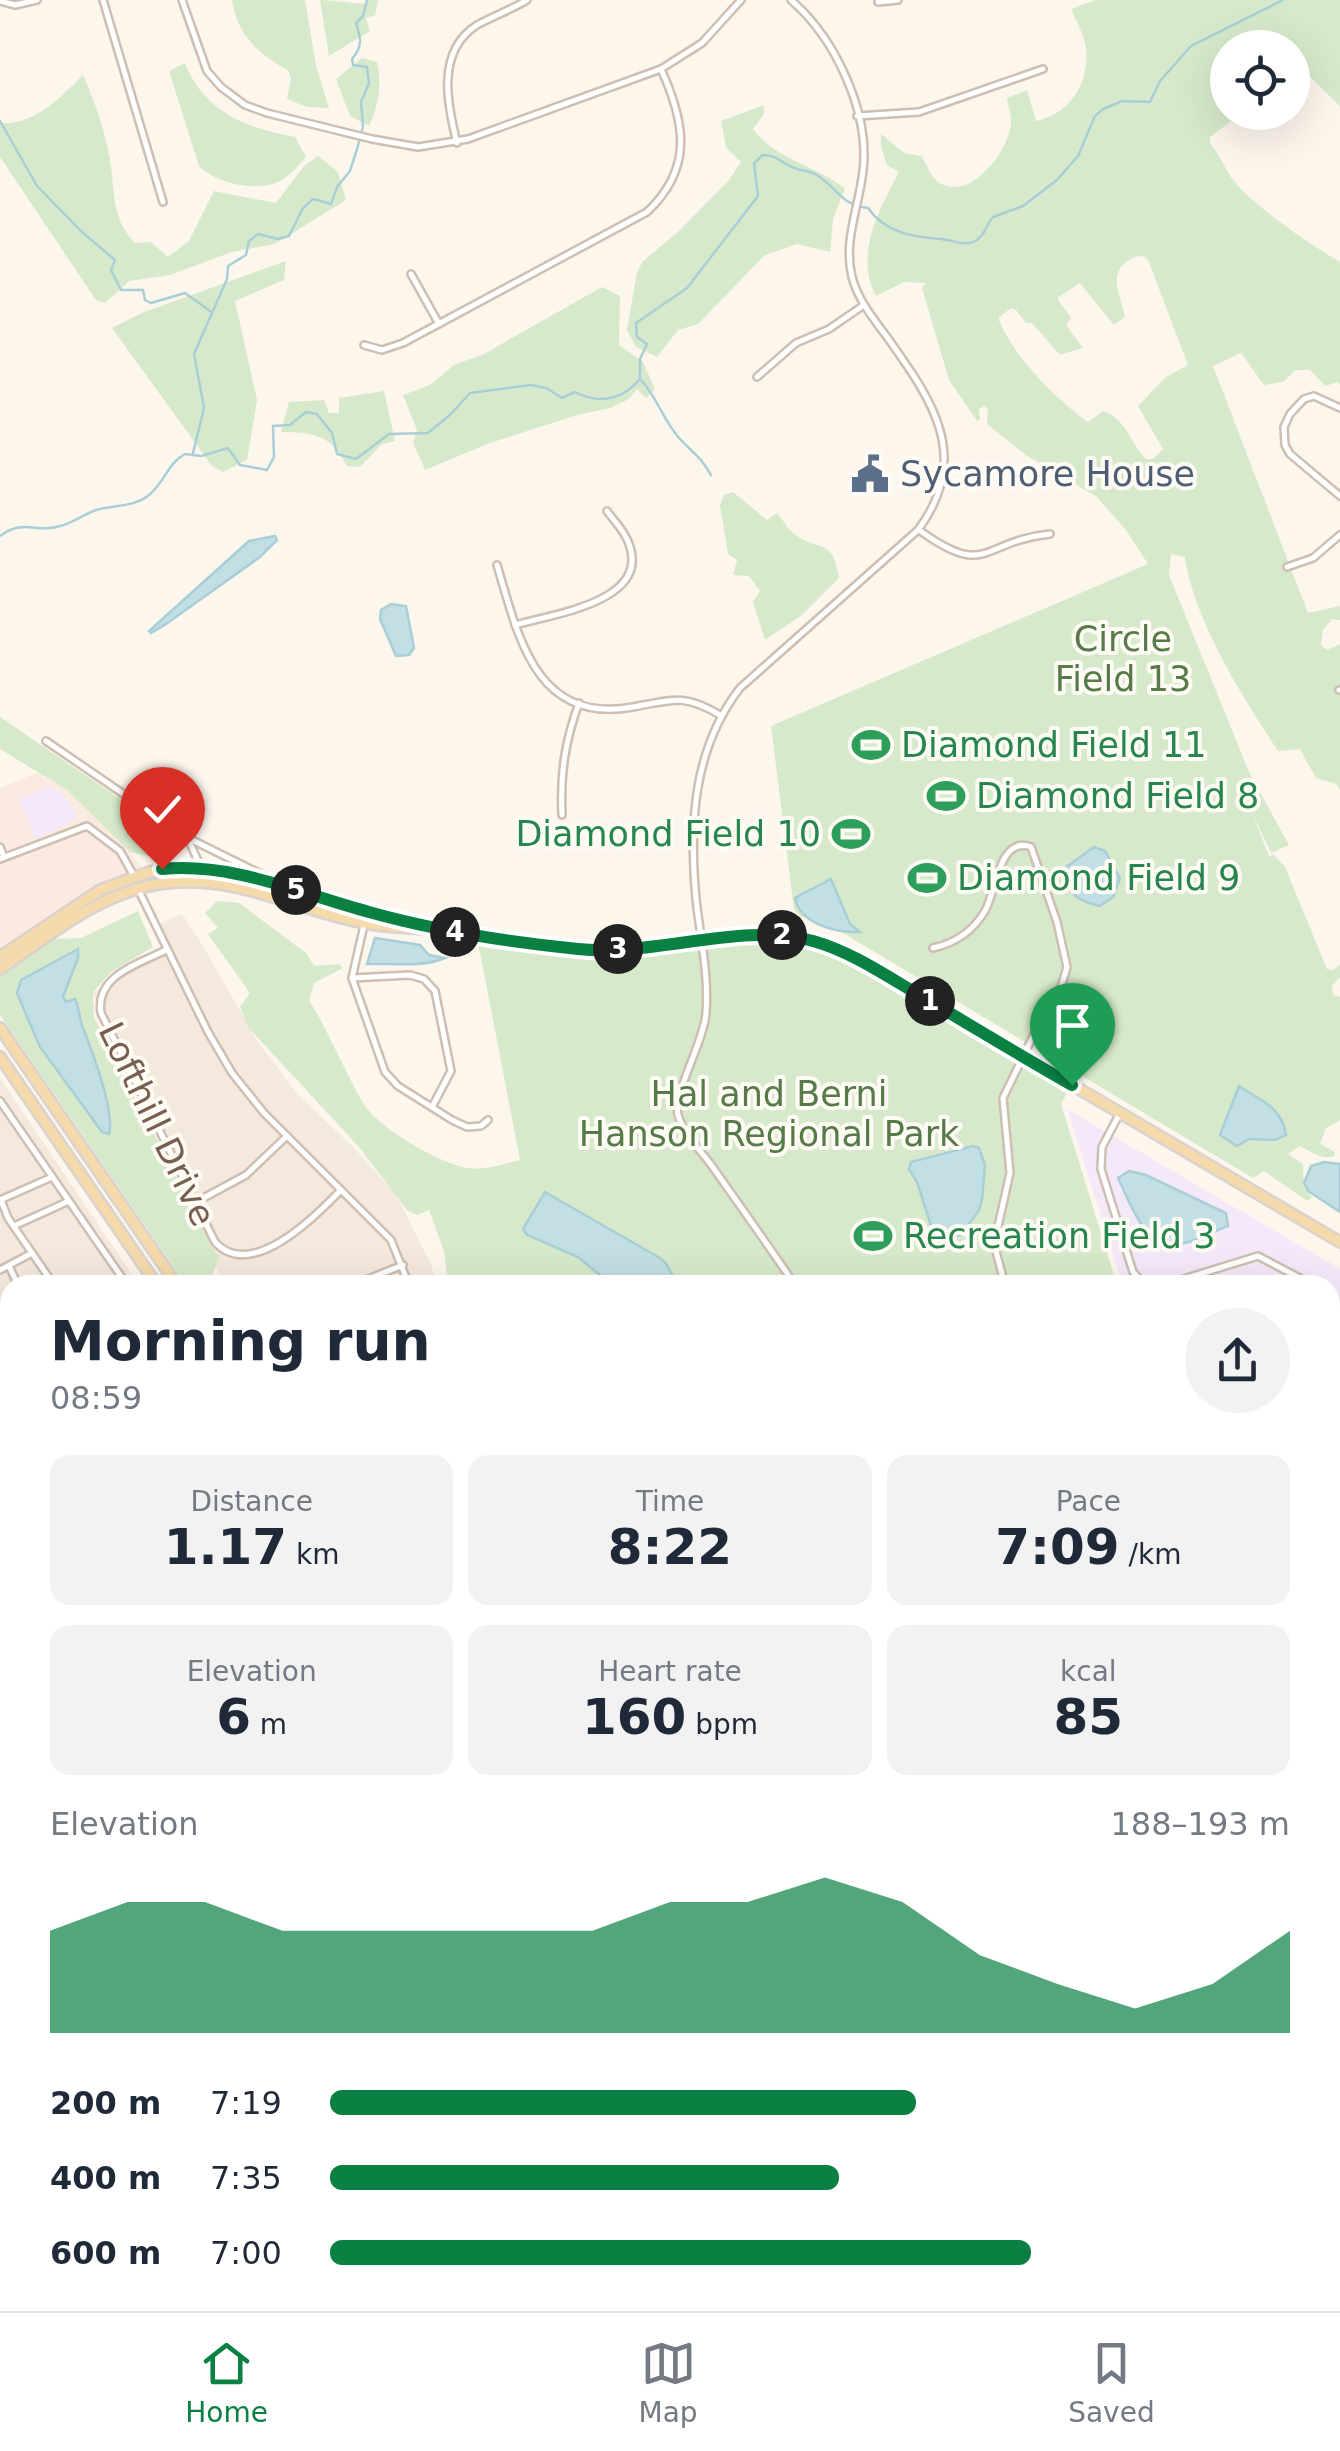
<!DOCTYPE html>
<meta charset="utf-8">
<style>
:root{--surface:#fff;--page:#f2f2f3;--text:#1f2937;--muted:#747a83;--line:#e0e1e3;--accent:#0b8043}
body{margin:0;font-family:"DejaVu Sans",sans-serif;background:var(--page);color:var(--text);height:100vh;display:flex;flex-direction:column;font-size:38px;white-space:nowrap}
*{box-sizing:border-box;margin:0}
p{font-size:32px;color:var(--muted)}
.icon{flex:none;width:55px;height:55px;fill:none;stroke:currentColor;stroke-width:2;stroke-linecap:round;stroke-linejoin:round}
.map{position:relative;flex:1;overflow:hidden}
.drawer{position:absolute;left:0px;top:1275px;width:1340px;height:1038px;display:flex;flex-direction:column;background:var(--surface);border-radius:30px 30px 0 0;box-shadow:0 10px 40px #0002}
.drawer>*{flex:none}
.fabs{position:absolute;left:1210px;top:30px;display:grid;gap:20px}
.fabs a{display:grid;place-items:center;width:100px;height:100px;border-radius:50%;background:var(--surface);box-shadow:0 10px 40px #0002;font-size:50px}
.pin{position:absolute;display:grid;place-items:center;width:85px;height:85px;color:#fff;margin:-102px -42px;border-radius:50% 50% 50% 0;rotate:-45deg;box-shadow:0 0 10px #0007}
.pin .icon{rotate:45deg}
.km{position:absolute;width:50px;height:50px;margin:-25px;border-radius:50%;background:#222;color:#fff;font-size:28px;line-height:50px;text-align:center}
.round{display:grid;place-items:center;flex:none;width:105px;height:105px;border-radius:52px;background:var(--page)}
.headline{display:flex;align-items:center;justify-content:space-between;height:170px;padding:0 50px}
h1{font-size:55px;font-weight:800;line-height:75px}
.metrics{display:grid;grid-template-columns:repeat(3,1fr);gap:15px;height:170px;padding:10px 50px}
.metrics div{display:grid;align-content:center;border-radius:20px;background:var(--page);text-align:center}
.metrics b{font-size:50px;font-weight:800}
.metrics small{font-size:28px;font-weight:400}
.metrics p{font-size:28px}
.chart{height:280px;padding:20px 50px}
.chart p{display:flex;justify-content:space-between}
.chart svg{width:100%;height:180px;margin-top:10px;fill:var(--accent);opacity:.7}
ul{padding:0 50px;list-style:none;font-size:32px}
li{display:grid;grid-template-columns:160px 120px 1fr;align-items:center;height:75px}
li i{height:25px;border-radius:12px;background:var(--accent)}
.menu{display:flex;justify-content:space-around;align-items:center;height:140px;border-top:2px solid var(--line);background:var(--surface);font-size:28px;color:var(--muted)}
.menu a{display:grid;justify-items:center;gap:5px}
.menu .active{color:var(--accent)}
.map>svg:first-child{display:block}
.residential{fill:#f3e9dc}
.commercial{fill:#fbeae2}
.education{fill:#f3e9f9}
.green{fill:#d7e9cb;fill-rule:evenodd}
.water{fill:#c2dfe5;stroke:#a9ced6;stroke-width:2.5}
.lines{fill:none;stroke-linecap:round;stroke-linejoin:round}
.stream{stroke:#a9ced6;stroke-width:2.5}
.minor-casing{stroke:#cebfb2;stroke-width:10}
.tertiary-casing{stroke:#cebfb2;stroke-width:11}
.primary-casing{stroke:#d9d2ce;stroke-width:14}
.minor{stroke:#fff;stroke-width:5}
.tertiary{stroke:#fff;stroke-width:6}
.primary{stroke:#f5dbab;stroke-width:9}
.route-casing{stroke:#fff;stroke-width:20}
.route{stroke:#0b8043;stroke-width:12}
.labels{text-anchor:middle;stroke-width:8;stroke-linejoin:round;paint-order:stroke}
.service-label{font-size:35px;fill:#4e5e75;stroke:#fefaf4;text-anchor:start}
.park-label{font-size:35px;fill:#567b49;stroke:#fefaf4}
.leisure-label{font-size:35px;fill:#27864d;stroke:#fefaf4;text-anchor:start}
.street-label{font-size:35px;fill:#765f50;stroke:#fefaf4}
</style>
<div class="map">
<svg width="1340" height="2311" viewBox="0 0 1340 2311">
<rect width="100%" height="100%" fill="#fcf6ed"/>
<g class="residential">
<path d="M182 914 200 941 259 1044 298 1095 354 1148 396 1195 431 1264 436 1285H224L153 1117 93 993 166 951 155 926Z"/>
<path d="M0 1078 139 1285H10V1673L0 1669Z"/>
<path d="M0 1934 10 1936V2107L0 2112Z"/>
<path d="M102 2302H411L427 2311H83Z"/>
<path d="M863 2302 866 2311H456L445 2303Z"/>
<path d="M1119 2302 1123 2311H912L908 2303Z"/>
</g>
<path class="commercial" d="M37 773 67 790 115 834 142 868 0 950V788Z"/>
<g class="education">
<path d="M49 786 64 796 76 814 73 821 37 839 34 837 19 799Z"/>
<path d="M1067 1109 1340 1269V1535L1330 1538V1285H1123Z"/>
<path d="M1340 1543V1801L1330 1799V1546Z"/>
</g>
<g class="green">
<path d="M232 0H305L316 66 329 108 307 107 287 99 291 79 288 70C259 55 237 35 232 0Z"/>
<path d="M320 0C333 0 360 5 369 3L368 0H378L375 15 366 18 370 31 329 56Z"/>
<path d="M1096 0H1340V106L1310 77 1293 84 1292 48H1228V112L1242 113 1210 137V143C1219 154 1224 166 1231 177 1249 203 1312 246 1340 262V385L1338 382 1325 386 1310 370H1296L1283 382 1264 385 1241 353 1213 366 1308 613 1340 606V620L1332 619 1323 630 1321 645 1327 650 1340 644V790L1336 784 1316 778 1300 749 1278 751C1244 699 1193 619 1185 557L1171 554 1169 575 1249 772 1289 845 1271 853 1252 813 1269 856 1274 855 1285 867 1327 969 1333 970 1340 965V977L1332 986 1333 995 1340 997V1120L1326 1128 1320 1144 1335 1152 1334 1156C1323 1161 1310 1151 1300 1146L1288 1154 1303 1164 1304 1187 1312 1198 1307 1201 1264 1171 1253 1178 843 933 800 916 794 910 771 726 1148 564 1126 530 1097 497 1026 455 987 424 988 409 984 406 979 409 980 419 977 421 949 380 922 288 926 283 904 282 876 296C854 255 879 210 899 172L887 165 881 147V134L904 153 922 156C927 165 930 176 938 182 970 204 1011 149 1011 121 1011 114 1008 105 1007 98L1027 90 1036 121C1073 114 1094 75 1084 39 1081 29 1075 19 1071 9ZM1137 256 1146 257 1149 262 1188 365 1166 377 1138 406 1163 449 1153 459H1146C1130 443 1126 418 1103 411L1088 422C1055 398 1013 356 998 318L1011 308 1016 310 1026 323H1032L1060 355 1083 348 1066 325 1071 318 1057 298 1080 283 1114 325 1125 317C1119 289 1105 270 1137 256Z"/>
<path d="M362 58 377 62C382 86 379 104 369 126L350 116 336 79Z"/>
<path d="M185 63C204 112 246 128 295 137L306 157C299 164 291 175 282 180 259 193 216 184 199 166L169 71Z"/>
<path d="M83 75C95 103 105 130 110 160 115 190 111 219 135 243L151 242 168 257 189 241 214 191 276 203 304 166 318 156 338 172 346 200 275 244 232 252 170 275 129 281 105 303 96 300 0 157V123C34 126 61 97 83 75Z"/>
<path d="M764 105V114L753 129C774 158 813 165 845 188L833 219 830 252 797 244 765 255 698 324 678 330 657 357 636 347 627 330 637 272 643 261 678 232 729 180 741 162 726 147 721 121Z"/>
<path d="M286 261 284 280 235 301 257 400 247 460 223 472 212 466 112 328 144 312Z"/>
<path d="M602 287 620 296 619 345 643 362 655 389 646 398 637 389 629 399 611 408 577 415 490 443 425 470 413 442 417 430 403 395 430 385 454 365 484 354Z"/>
<path d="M384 391 395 441 382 444 360 467 347 466C332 435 313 432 281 432L289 402 324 400 329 413H339V398Z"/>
<path d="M733 492 767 520 777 513C783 519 786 527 792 532 816 553 833 535 839 578L802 615 765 640 753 602 760 591 749 576 733 575 737 560 728 554 720 505 724 495Z"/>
<path d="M0 717 179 839 174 851 153 857 130 852 67 790 0 749Z"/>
<path d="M217 901 239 903 306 953 314 966 339 964 343 968 314 983 309 1000C329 1033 344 1070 363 1103 378 1128 439 1163 467 1168 484 1171 503 1164 520 1160L478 942 546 955 602 961 721 945 787 944 823 950 850 960 1067 1093 1061 1104 1117 1285H448L444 1251 429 1210 417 1215 407 1210 359 1147 248 1027 240 1007 250 993 208 934 218 928 205 913Z"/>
<path d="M138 911 153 947 111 972 93 992 94 1017 213 1249 220 1256 208 1285H186L0 1015V974L51 939 81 938Z"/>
<path d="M0 1669 10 1674V1860C0 1887 4 1881 10 1905L0 1922Z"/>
<path d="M1120 2303H1263L1276 2311H1123Z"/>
</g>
<g class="water">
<path d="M275 536 277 540 260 557 166 624 151 633 149 631 249 541Z"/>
<path d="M391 604 406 606 414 648 409 655 396 656 380 619 381 610Z"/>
<path d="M1094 847 1105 851 1120 878 1113 897 1100 906C1079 902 1067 893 1061 871Z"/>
<path d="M831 879 850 924 860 932C836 933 800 924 795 898Z"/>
<path d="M375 938 420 945 429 955 445 958C421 968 393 963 367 964Z"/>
<path d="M78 949V958L63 997 66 1002 75 999C80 1009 79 1019 83 1028 92 1051 115 1112 109 1134L102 1132 40 1047 17 993 21 980Z"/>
<path d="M1239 1086C1259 1100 1282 1106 1286 1135L1275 1140 1249 1139 1237 1146 1220 1135Z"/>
<path d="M973 1146 979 1148 985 1165 982 1199 979 1210 961 1235 948 1238 934 1235 917 1182 909 1169 911 1162Z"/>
<path d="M1324 1162 1340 1164V1212L1308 1191 1304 1183 1311 1166Z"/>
<path d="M1129 1171 1146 1175 1226 1213 1228 1226C1213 1231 1190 1245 1174 1244 1141 1242 1130 1202 1118 1178Z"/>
<path d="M545 1192 658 1257 665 1262 678 1285H612L578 1257 527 1235 523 1229Z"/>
</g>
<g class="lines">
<g class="stream">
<path d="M0 121 37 186 82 232 115 260 111 270 121 290H143L145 300 151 303 185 293 210 311"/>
<path d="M641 380C657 397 664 422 680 439 693 453 701 457 711 475"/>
<path d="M193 453 204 408 194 354 227 279 228 266 246 255 249 241 258 234 278 239 289 236 303 208 313 199 331 204 337 187 350 171 357 149 363 127 361 102 369 83 367 67 353 65 352 59C363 46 361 38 356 23L363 16 367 0"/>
<path d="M0 536C24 518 37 534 60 526 73 523 84 514 96 510 113 505 135 507 149 495 164 483 168 463 185 454L201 456 228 448 240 465 267 470 274 457 273 426 290 425 306 412 317 414 332 433 337 454 356 459 389 434 428 433 451 414 470 393 531 385 546 388 562 398 575 392C599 404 621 401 640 379V359L647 344 637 337 636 323 687 288 758 196 754 163 763 155C776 155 781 162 792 167 799 171 808 170 815 174 837 186 838 204 868 208 885 233 914 237 941 239 952 240 962 246 973 242 984 238 986 225 993 217L1023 206 1057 180 1078 156 1095 116 1103 109 1122 101 1150 102 1160 81 1191 46 1283 0"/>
<path d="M0 1782 10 1788"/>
<path d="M1130 2311 1131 2306"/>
</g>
<g class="minor-casing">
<g id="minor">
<path d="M103 0 163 202"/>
<path d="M182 0 207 71 221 87 245 105 267 113 372 139 418 147 468 139 661 69 702 43 741 0"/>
<path d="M791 0C835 38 870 112 863 171 859 207 843 241 852 277 858 300 873 318 887 337 931 399 973 456 918 530L740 688C693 749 689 824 696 899 700 937 709 973 706 1013 704 1042 673 1093 678 1115 683 1133 701 1151 712 1166 740 1206 768 1245 795 1285"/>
<path d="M0 1 15 5 37 0"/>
<path d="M878 2 898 0"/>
<path d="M857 116 919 112 1043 69"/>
<path d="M457 143C447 104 436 51 477 25 493 16 511 10 527 0"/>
<path d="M411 274 439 324"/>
<path d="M364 345 382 350 403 343 647 212C694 168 685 122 661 69"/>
<path d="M757 377 796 343 829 329 864 305"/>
<path d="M1340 408 1314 396 1304 399 1290 414 1284 427 1285 445 1290 454 1340 496"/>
<path d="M919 530C988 580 981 541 1050 534"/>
<path d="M497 565C518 635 535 725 633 707 672 700 684 693 720 715"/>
<path d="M1287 567 1313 558 1340 535"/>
<path d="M515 625C552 614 651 602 629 544 625 531 614 521 607 511"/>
<path d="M1339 690H1340"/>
<path d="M46 741 188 838 269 878"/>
<path d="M562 815C560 774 565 741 579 703"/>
<path d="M189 841 204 874 214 881"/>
<path d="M0 847 4 857"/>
<path d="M0 859 87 826 120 851 134 876"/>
<path d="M138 889 208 1032 232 1073 264 1113 391 1240 409 1285"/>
<path d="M367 912 352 978 385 1072 398 1086 452 1120 467 1127 481 1126 488 1120"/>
<path d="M933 948C956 943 973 931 985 911 996 892 999 835 1031 847L1057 922 1067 967 1060 991 1038 1026 1003 1098 1010 1173 994 1244 1005 1285"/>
<path d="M166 950C139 964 95 975 101 1013L215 1242C251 1282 316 1216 341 1190"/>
<path d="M352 978 410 975 424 979 435 991 451 1071 432 1107"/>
<path d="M0 1101 127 1285"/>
<path d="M1120 1113 1102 1147 1101 1169 1133 1272 1145 1285"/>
<path d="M0 1200 52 1177"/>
<path d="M1 1200 8 1218 54 1285"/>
<path d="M196 1202 246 1175 287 1136"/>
<path d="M14 1226 69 1201"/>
<path d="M9 1266 18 1285"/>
<path d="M0 1270 32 1253"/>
<path d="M353 1285 403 1265"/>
<path d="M1164 1285 1258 1256 1313 1285"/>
<path d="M1330 1305 1340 1335"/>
<path d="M0 1371 10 1381"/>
<path d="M1330 1542 1340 1539"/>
<path d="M0 1543 10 1544"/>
<path d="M0 1631 10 1635"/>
<path d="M1330 1929 1340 1925"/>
<path d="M1330 1994 1340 2020"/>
<path d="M0 2068 10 2063"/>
<path d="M1330 2185 1340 2193"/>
<path d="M1330 2245 1340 2239"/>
<path d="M499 2302 505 2311"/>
<path d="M606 2302 610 2311"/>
<path d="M765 2302 769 2311"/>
<path d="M1074 2302 1081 2311"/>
<path d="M1314 2302 1321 2311"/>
<path d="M678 2305 681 2311"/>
<path d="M317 2311 330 2302"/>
<path d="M537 2311 546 2302"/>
<path d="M724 2311 742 2302"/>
<path d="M809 2311 832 2302"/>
<path d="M1328 2311 1340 2303"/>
</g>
</g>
<g class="tertiary-casing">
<g id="tertiary">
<path d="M1330 1803 1340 1805"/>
<path d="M334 2302 341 2311"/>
<path d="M51 2311 70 2302"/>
<path d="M77 2311 96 2302"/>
</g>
</g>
<g class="primary-casing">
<g id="primary">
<path d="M0 957 100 890 149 872 176 868 250 876 415 924"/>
<path d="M0 969C50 935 104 889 167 883 236 875 293 908 359 922 388 929 419 927 449 931 494 937 539 948 585 950 615 951 646 949 676 946 721 940 766 928 811 940 836 947 858 959 880 972L1340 1242"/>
<path d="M0 1028 177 1285"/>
<path d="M0 1057 157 1285"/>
<path d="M863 2302 866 2311"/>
<path d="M881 2302 884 2311"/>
</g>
</g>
<use href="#minor" class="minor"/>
<use href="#tertiary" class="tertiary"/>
<use href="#primary" class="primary"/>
</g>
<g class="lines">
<g class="route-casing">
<path id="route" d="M162 869C233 862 301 894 369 912 437 931 508 942 578 949 654 957 743 921 813 941 849 951 882 973 914 992 967 1023 1019 1055 1072 1085"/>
</g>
<use href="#route" class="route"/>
</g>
<defs>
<g id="civic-bare" transform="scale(3)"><path d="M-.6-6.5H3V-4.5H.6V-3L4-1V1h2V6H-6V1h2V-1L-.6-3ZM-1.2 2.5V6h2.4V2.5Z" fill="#5c6f8a" stroke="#fefaf4" stroke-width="2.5" paint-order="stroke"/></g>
<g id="stadium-bare" transform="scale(3)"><path d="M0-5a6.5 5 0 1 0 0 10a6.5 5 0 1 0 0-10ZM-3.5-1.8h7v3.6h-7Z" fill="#2e9e5b" stroke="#fefaf4" stroke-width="2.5" paint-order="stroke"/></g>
</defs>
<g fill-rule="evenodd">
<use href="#civic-bare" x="870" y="474"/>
<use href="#stadium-bare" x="871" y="745"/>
<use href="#stadium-bare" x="946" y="796"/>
<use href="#stadium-bare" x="851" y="834"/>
<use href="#stadium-bare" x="927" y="878"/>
<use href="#stadium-bare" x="873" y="1236"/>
</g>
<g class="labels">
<g class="service-label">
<text x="900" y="486">Sycamore House</text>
</g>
<g class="park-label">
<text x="1123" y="651">Circle<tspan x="1123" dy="40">Field 13</tspan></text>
<text x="769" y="1106">Hal and Berni<tspan x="769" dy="40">Hanson Regional Park</tspan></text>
</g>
<g class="leisure-label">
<text x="901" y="757">Diamond Field 11</text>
<text x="976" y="808">Diamond Field 8</text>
<text x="821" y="846" text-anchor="end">Diamond Field 10</text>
<text x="957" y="890">Diamond Field 9</text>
<text x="903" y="1248">Recreation Field 3</text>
</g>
<g class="street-label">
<text transform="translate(157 1124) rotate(64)" y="12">Lofthill Drive</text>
</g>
</g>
</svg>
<div class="fabs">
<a><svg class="icon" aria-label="locate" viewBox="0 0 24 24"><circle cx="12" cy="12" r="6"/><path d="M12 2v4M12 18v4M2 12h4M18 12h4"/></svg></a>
</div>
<div class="pin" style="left:1072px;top:1085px;background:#1e9e55"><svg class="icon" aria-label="arrive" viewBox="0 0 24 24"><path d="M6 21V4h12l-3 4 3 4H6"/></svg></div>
<div class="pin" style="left:162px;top:869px;background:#d93025"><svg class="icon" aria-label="check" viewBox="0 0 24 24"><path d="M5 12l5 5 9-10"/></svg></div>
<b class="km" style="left:930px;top:1001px">1</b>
<b class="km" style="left:782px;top:935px">2</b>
<b class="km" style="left:618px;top:949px">3</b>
<b class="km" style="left:455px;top:932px">4</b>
<b class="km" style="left:296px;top:890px">5</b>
<section class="drawer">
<div class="headline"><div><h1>Morning run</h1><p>08:59</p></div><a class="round"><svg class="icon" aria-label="share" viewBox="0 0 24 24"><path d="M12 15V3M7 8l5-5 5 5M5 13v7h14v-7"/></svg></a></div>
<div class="metrics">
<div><p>Distance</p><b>1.17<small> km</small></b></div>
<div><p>Time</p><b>8:22</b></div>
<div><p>Pace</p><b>7:09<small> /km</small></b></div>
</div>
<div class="metrics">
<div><p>Elevation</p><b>6<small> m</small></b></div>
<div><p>Heart rate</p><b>160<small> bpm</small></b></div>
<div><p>kcal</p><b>85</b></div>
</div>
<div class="chart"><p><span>Elevation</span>188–193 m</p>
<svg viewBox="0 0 160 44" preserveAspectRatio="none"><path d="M0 44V19L10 12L20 12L30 19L40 19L50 19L60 19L70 19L80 12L90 12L100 6L110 12L120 25L130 32L140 38L150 32L160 19V44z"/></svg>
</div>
<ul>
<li><b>200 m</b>7:19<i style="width:61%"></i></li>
<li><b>400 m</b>7:35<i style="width:53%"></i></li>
<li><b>600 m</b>7:00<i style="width:73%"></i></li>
</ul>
</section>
</div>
<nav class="menu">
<a class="active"><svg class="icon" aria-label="home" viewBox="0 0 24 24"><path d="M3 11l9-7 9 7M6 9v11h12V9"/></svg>Home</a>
<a><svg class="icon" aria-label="map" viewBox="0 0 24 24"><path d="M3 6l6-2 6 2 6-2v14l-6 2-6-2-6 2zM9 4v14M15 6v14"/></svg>Map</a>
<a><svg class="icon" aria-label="saved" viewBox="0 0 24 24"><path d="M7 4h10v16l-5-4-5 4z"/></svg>Saved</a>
</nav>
